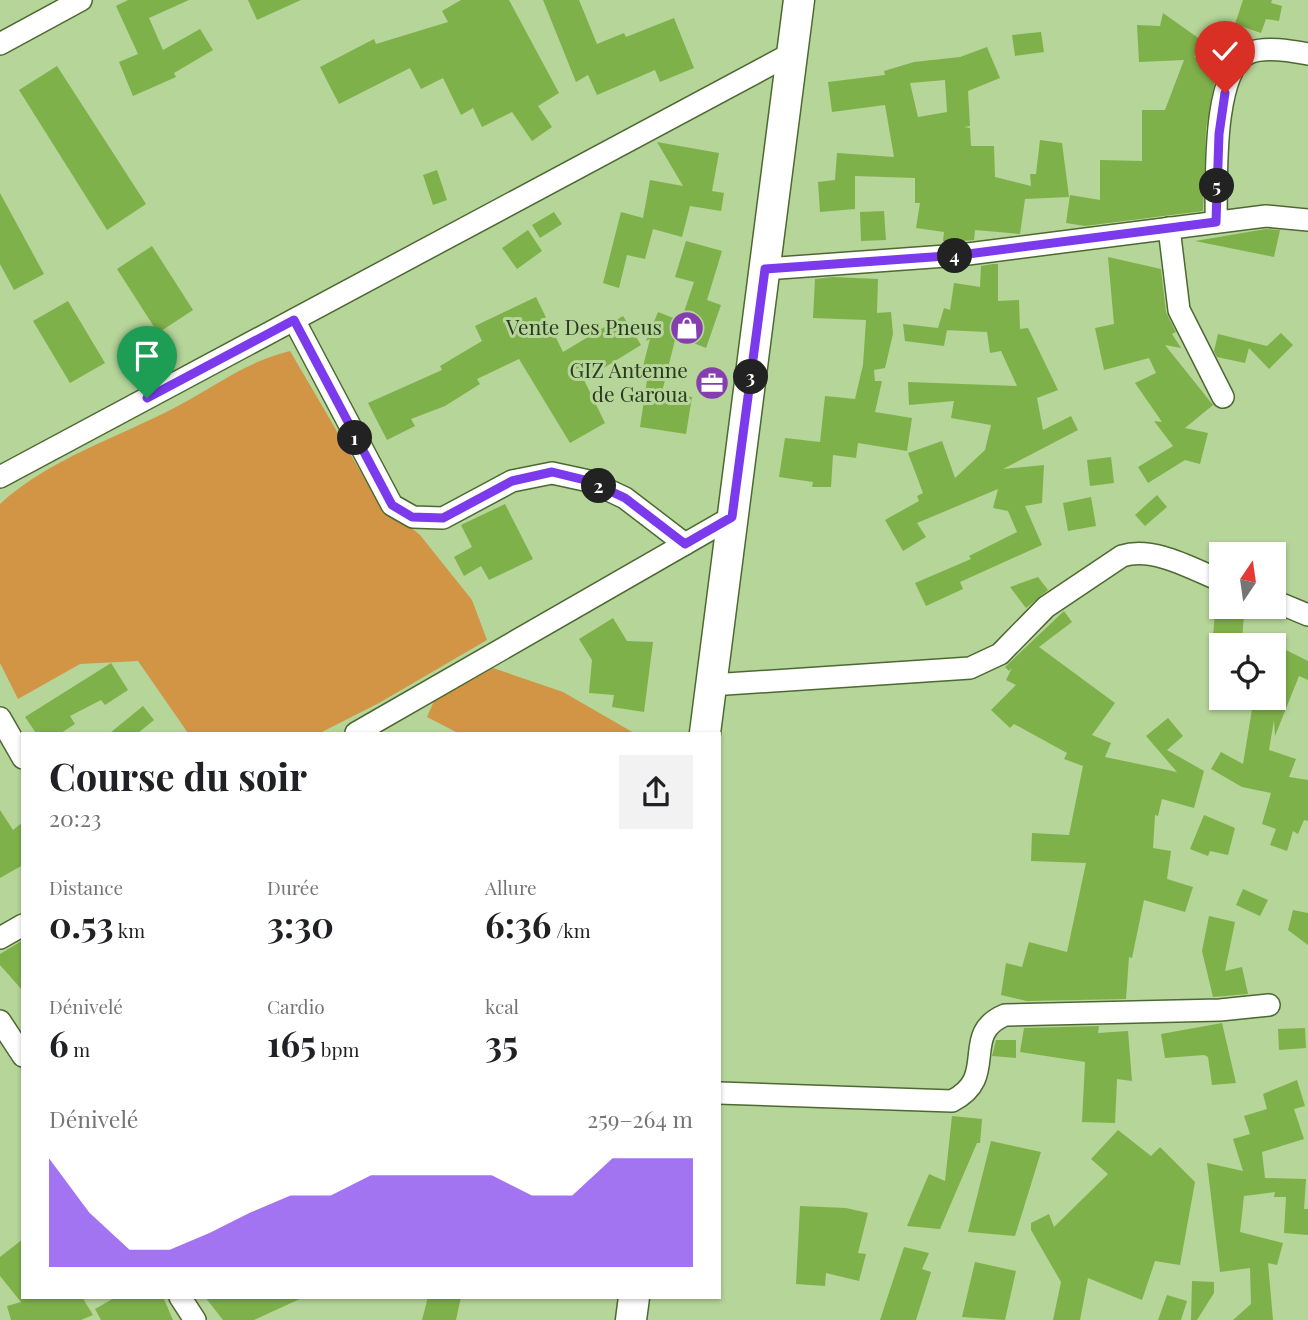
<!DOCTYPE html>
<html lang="fr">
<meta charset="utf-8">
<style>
:root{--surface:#fff;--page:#f2f2f2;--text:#202124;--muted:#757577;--accent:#7c3aed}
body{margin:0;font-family:"Playfair Display",serif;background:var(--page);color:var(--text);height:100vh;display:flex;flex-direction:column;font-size:26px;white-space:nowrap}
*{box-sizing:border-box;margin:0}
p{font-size:23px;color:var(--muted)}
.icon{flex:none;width:38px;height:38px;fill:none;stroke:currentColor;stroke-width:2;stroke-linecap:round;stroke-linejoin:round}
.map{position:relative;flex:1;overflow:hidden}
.panel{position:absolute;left:21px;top:732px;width:700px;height:567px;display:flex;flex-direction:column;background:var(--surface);border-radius:0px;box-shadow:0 2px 5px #0004}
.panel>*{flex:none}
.needle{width:46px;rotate:13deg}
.tools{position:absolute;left:1209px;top:542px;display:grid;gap:14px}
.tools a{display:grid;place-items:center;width:77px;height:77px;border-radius:0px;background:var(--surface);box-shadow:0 2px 5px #0004;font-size:35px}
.pin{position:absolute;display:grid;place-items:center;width:60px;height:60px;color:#fff;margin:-72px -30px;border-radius:50% 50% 50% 0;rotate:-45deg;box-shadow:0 0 7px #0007}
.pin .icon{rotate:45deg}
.km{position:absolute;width:35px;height:35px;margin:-18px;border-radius:50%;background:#222;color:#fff;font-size:19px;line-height:35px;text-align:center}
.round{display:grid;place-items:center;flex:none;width:74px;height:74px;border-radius:0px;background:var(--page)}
.summary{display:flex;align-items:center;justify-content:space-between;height:119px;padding:0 28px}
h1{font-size:38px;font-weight:700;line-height:52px}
.metrics{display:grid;grid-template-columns:repeat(3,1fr);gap:10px;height:119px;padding:7px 28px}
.metrics div{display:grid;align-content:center}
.metrics b{font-size:35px;font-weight:700}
.metrics small{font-size:19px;font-weight:400}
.metrics p{font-size:19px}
.chart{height:196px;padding:14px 28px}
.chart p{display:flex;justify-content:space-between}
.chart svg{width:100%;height:126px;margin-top:7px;fill:var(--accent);opacity:.7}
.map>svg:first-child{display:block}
.green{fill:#d19545}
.building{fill:#7fb14a;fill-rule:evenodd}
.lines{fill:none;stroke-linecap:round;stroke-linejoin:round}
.street-casing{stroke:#4d6931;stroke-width:24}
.secondary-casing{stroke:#4d6931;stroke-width:33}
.street{stroke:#fff;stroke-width:21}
.secondary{stroke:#fff;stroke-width:30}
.route-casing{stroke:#fff;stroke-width:14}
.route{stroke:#7c3aed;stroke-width:9}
.labels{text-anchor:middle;stroke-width:6;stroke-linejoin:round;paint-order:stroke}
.poi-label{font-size:21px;fill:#2c3921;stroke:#b5d599;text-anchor:end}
</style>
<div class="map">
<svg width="1308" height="1320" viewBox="0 0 1308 1320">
<rect width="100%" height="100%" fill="#b5d599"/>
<g class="green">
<path d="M290 351 376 498 420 535 472 600 487 640 379 703 320 733H188L138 661 80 664 18 699 0 663V504C49 459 117 438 176 407 218 385 243 363 290 351Z"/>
<path d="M493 668 563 692 634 733H458L427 717 434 701Z"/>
</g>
<g class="building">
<path d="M128 0H189L149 18 163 50 200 29 213 50 174 73 176 77 133 96 119 62 138 54 116 6Z"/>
<path d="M248 0H301L257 20Z"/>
<path d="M461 0H509L559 93 538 106 552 127 532 141 512 112 482 127 473 108 461 115 443 78 421 89 410 68 339 104 320 67 374 39 376 44 448 22 442 11Z"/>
<path d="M543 0H579L597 44 624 33 626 37 674 18 694 68 660 82 655 70 597 95 588 75 576 82Z"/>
<path d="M1243 0H1272L1271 3 1282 6 1279 21 1266 19 1261 33 1235 24Z"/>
<path d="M1163 13 1204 42 1194 57 1223 62 1215 79 1206 129 1203 211 1085 226 1066 223 1070 195 1100 200V160L1142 161V110H1165L1184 60 1139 62 1137 25 1160 26Z"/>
<path d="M1041 32 1044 52 1015 56 1012 35Z"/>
<path d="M987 47 1000 78 968 91 970 126 964 127 970 128 971 146H994L995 177 1031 186 1030 174H1036L1040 140 1062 143 1069 197 1025 199 1020 234 975 230 974 240 952 242 943 241 944 232 916 228 920 203H915V178L855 176V209L820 212 818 182 835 180 837 153 894 157 885 105 832 112 828 82 885 75 884 71 914 62 960 57ZM945 80 947 112 918 117 910 83Z"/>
<path d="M57 66 146 204 107 230 19 90Z"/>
<path d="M657 142 719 153 712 191 724 193 721 211 690 206 682 237 653 229 645 259 627 255 619 288 603 283 621 212 643 218 650 180 683 186Z"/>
<path d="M437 170 447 200 433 205 423 175Z"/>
<path d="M0 193 44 274 14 290 0 264Z"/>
<path d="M884 211 886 240 861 241 860 212Z"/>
<path d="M554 212 562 224 540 238 532 225Z"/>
<path d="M1266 229 1280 230 1274 257 1195 241Z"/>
<path d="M528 230 542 251 517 269 502 248Z"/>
<path d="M686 241 722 251 707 300 721 305 706 348 676 336 662 392 692 397 686 434 640 427 647 380 640 378 650 339 646 341 658 312 681 321 694 282 675 277Z"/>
<path d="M152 246 193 310 158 333 117 269Z"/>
<path d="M1108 257 1161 269 1166 312 1176 332 1172 334 1181 348 1165 345 1213 405 1185 428 1208 433 1200 464 1185 460 1148 483 1138 467 1173 446 1154 421 1162 422 1135 383 1156 373 1149 358 1104 370 1095 328 1114 324Z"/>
<path d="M993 264H998V301L1019 300 1020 329 1028 328 1058 390 1037 398 1043 430 1071 416 1078 430 1003 469 1044 465 1042 503 1025 506 1042 545 960 582 963 589 926 606 915 583 971 559 969 556 1017 532 1008 511 993 508 998 489 917 523 926 537 903 551 885 520 919 501 917 496 923 493 908 453 942 441 955 478 985 450 991 425 951 418 954 401 909 405 908 382 1017 386 1001 351 990 353 987 332 945 330H947L944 346 905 341 903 324 938 328 944 308 950 310 954 283 980 287 981 266Z"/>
<path d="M833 277 878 279 877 313 891 312 893 334 885 368 874 370 875 381H882L875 412 912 418 907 451 858 443 856 458 833 455 831 487H812L813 482 779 477 785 438 820 442 825 396 855 399 863 365 866 320 813 318 815 279Z"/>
<path d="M536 297 563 352 623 316 641 345 584 380 605 423 570 443 519 359 477 379 480 384 445 406 411 419 415 426 387 440 368 403 442 370 440 366 482 341 475 326Z"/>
<path d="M68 301 105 363 70 383 33 321Z"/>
<path d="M1281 333 1293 345 1269 369 1249 348 1245 363 1217 357 1214 351 1218 334 1267 346Z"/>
<path d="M1111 457 1114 483 1090 486 1087 460Z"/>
<path d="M1157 495 1167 507 1145 526 1135 515Z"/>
<path d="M1091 497 1096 526 1068 531 1063 503Z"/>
<path d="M505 504 533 559 489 580 481 566 464 576 454 557 472 547 461 525Z"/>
<path d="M1038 577 1048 590 1026 608 1010 587Z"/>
<path d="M1064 611 1072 622 1039 647 1115 703 1092 735 1111 743 1105 757 1177 772 1146 736 1168 718 1183 736 1167 750 1204 771 1194 808 1162 799 1158 816 1155 815 1153 848 1171 851 1167 879 1193 887 1185 912 1144 900 1132 958 1129 957 1126 999 1027 1001 1001 995 1006 963 1022 967 1029 942 1067 952 1086 863 1031 861 1032 833 1069 835 1083 766 1064 759 1067 753 1014 724 1010 728 991 710 1016 685 1006 680 1012 668 1009 671 1005 667Z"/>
<path d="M1215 613 1244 615 1242 640 1213 637Z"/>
<path d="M613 618 627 641 653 642 644 712 612 707 614 695 589 693 592 660 579 639Z"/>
<path d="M1274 644 1308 661V680L1299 676 1275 736 1274 720 1269 750 1296 759 1289 777 1308 780V821L1304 820 1298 834 1293 831 1287 851 1270 845 1276 829 1262 824 1271 793 1242 787 1211 769 1221 752 1243 764 1252 709H1255L1260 698H1274Z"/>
<path d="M111 663 128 690 105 705 101 700 70 716 75 724 61 733H36L25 717Z"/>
<path d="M143 706 154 720 138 733H110Z"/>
<path d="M0 810 13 830 23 822V865L0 878Z"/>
<path d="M1204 815 1235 828 1228 855 1210 851 1208 856 1190 849Z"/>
<path d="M1243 889 1268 900 1260 916 1236 905Z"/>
<path d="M1293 910 1308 913V945L1288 930Z"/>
<path d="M1209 916 1235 922 1225 971 1242 967 1248 994 1213 997 1202 951Z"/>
<path d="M23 940V991L0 965V954Z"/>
<path d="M1222 1023 1236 1083 1212 1085 1208 1057 1204 1055 1165 1058 1161 1034Z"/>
<path d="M1099 1026 1098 1033 1128 1031 1132 1081 1117 1079 1115 1123 1082 1122 1085 1062 1020 1052 1024 1028Z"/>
<path d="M1305 1028 1306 1048 1279 1050 1278 1029Z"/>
<path d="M996 1040H1016V1058L992 1056Z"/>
<path d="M1297 1080 1305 1106 1294 1109 1304 1139 1262 1152 1265 1178 1306 1179 1304 1209H1308V1235L1284 1233 1286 1197H1274L1275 1192 1244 1196 1240 1232 1283 1243 1277 1265 1268 1263 1273 1320H1233L1251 1304 1250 1268 1220 1272 1207 1163 1243 1171 1233 1139 1250 1134 1244 1116 1267 1109 1263 1094Z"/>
<path d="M952 1116 982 1119 980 1143H977L940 1229 907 1226 929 1174 945 1181Z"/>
<path d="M1118 1130 1151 1156 1160 1147 1195 1182 1180 1265 1155 1261 1142 1300 1088 1278 1080 1320H1053L1061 1282 1031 1230V1223L1049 1214 1054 1227 1108 1174 1091 1159Z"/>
<path d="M991 1141 1041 1152 1015 1236 968 1232Z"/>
<path d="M800 1206 846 1208 868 1213 858 1253 866 1254 859 1281 826 1273 825 1286 796 1284Z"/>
<path d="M23 1239V1297H82L93 1315 81 1320H11L7 1306 21 1302 0 1276V1257Z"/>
<path d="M904 1247 929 1253 922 1269 931 1272 916 1320H880Z"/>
<path d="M975 1262 1016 1271 1005 1320 962 1317Z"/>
<path d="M1192 1281 1214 1282V1293L1197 1320H1191Z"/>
<path d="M1167 1295 1187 1301 1181 1320H1158Z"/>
<path d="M116 1297H163L173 1320H101L95 1309Z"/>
<path d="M205 1297H304L254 1320H223Z"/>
<path d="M428 1297H461L456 1320H422Z"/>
</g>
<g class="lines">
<g class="street-casing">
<g id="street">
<path d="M0 44 81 0"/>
<path d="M1216 222C1217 185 1211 71 1249 53 1265 46 1292 51 1308 54"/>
<path d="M1169 228 1179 310 1223 397"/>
<path d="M765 269 960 255 1266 216 1308 220"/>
<path d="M294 320 392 505 413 517 443 518 512 481 552 473 589 481 625 498 685 544"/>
<path d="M0 477 794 52"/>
<path d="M1274 601 1308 615"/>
<path d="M711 685 970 668 1000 654 1046 607 1122 556C1154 546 1192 569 1222 581"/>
<path d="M0 718 23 758"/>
<path d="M356 733 732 517"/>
<path d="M0 938 23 925"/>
<path d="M0 1021 23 1056"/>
<path d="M719 1093 952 1101C1000 1077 959 1034 1005 1015L1220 1010 1269 1005"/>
<path d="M180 1297 195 1320"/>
</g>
</g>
<g class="secondary-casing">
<g id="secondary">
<path d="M705 733 799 0"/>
<path d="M631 1320 634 1297"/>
</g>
</g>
<use href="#street" class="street"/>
<use href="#secondary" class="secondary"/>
</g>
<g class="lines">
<g class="route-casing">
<path id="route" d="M147 398 294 320 392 505 412 517 443 518 512 481 552 472 589 481 625 498 685 544 732 517 765 269 960 255 1216 222 1219 134 1225 93"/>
</g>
<use href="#route" class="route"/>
</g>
<defs>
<g id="shop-disc" transform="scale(1.75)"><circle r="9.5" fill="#863daf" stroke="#b5d599"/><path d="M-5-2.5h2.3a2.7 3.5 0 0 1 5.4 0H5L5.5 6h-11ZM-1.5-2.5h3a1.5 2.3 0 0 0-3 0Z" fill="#fff"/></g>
<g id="office-disc" transform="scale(1.75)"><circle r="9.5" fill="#863daf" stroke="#b5d599"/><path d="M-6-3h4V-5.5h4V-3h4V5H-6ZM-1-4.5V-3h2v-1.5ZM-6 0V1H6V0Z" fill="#fff"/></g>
</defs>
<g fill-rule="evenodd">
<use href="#shop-disc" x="687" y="328"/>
<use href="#office-disc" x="712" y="383"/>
</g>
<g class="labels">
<g class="poi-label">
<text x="662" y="335">Vente Des Pneus</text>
<text x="688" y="378">GIZ Antenne<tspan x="688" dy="24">de Garoua</tspan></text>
</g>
</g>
</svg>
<div class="tools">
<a><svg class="needle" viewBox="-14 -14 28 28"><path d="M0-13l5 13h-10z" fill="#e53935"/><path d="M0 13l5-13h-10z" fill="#757577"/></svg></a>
<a><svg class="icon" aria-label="locate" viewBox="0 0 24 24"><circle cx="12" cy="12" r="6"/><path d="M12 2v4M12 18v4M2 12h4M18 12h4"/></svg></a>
</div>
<div class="pin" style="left:147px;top:398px;background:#1e9e55"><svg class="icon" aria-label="arrive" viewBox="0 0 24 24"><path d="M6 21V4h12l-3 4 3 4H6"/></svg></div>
<div class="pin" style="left:1225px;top:93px;background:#d93025"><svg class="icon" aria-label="check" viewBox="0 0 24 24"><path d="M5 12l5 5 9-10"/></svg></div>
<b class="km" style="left:355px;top:438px">1</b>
<b class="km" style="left:599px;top:486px">2</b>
<b class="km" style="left:751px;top:377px">3</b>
<b class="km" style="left:955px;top:256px">4</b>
<b class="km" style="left:1217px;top:186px">5</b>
<section class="panel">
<div class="summary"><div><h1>Course du soir</h1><p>20:23</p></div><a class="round"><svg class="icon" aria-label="share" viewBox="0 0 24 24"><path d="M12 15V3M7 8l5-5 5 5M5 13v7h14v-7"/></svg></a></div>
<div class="metrics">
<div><p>Distance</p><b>0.53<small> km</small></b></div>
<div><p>Durée</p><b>3:30</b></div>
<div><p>Allure</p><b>6:36<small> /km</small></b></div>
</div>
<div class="metrics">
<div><p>Dénivelé</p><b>6<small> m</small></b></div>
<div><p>Cardio</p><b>165<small> bpm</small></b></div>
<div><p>kcal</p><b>35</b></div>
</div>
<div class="chart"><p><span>Dénivelé</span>259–264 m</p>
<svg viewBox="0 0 160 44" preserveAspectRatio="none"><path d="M0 44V6L10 25L20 38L30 38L40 32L50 25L60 19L70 19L80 12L90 12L100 12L110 12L120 19L130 19L140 6L150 6L160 6V44z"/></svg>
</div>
</section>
</div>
